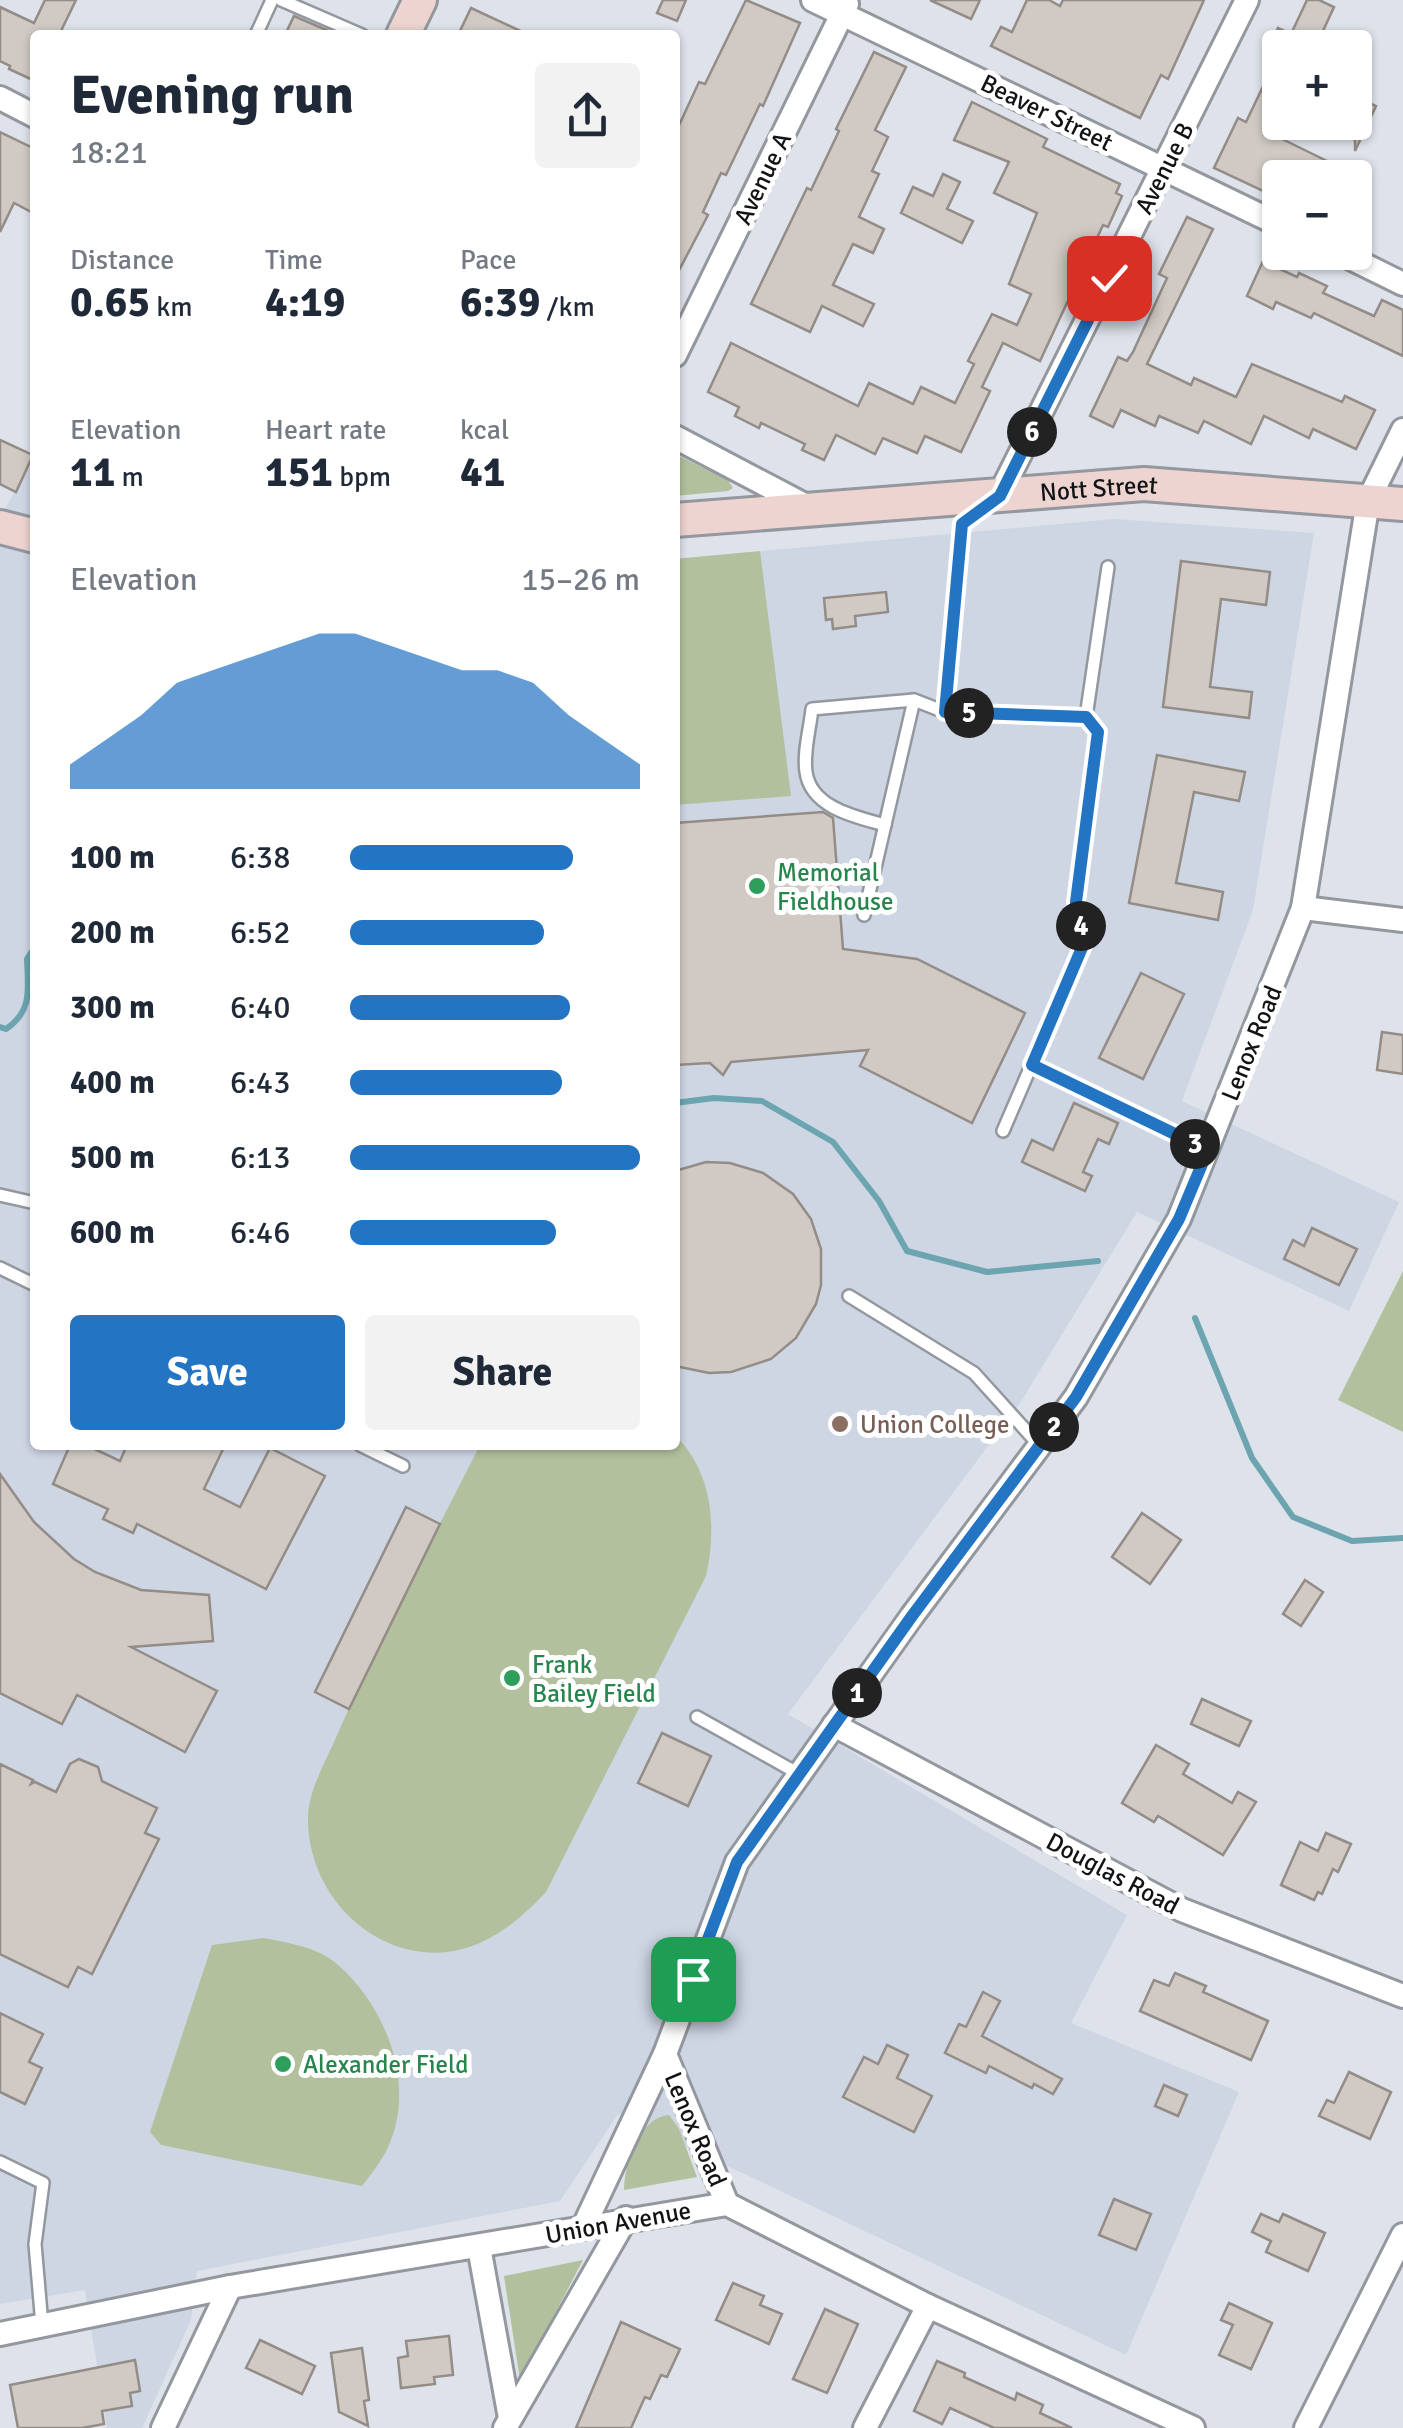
<!DOCTYPE html>
<meta charset="utf-8">
<style>
:root{--surface:#fff;--page:#f2f2f3;--text:#1f2937;--muted:#747a83;--accent:#2375c4}
body{margin:0;font-family:Signika,sans-serif;background:var(--page);color:var(--text);height:100vh;display:flex;flex-direction:column;font-size:38px;white-space:nowrap}
*{box-sizing:border-box;margin:0}
p{font-size:32px;color:var(--muted)}
.icon{flex:none;width:55px;height:55px;fill:none;stroke:currentColor;stroke-width:2;stroke-linecap:round;stroke-linejoin:round}
.map{position:relative;flex:1;overflow:hidden}
.details{position:absolute;left:30px;top:30px;width:650px;height:1420px;display:flex;flex-direction:column;background:var(--surface);border-radius:10px;box-shadow:0 2px 8px #0004}
.details>*{flex:none}
.fabs{position:absolute;left:1262px;top:30px;display:grid;gap:20px}
.fabs a{display:grid;place-items:center;width:110px;height:110px;border-radius:10px;background:var(--surface);box-shadow:0 2px 8px #0004;font-size:50px}
.pin{position:absolute;display:grid;place-items:center;width:85px;height:85px;color:#fff;margin:-42px;border-radius:20px;box-shadow:0 5px 15px #0006}
.km{position:absolute;width:50px;height:50px;margin:-25px;border-radius:50%;background:#222;color:#fff;font-size:28px;line-height:50px;text-align:center}
.round{display:grid;place-items:center;flex:none;width:105px;height:105px;border-radius:10px;background:var(--page)}
.summary{display:flex;align-items:center;justify-content:space-between;height:170px;padding:0 40px}
h1{font-size:55px;font-weight:800;line-height:75px}
.figures{display:grid;grid-template-columns:repeat(3,1fr);gap:15px;height:170px;padding:10px 40px}
.figures div{display:grid;align-content:center}
.figures b{font-size:42px;font-weight:800}
.figures small{font-size:28px;font-weight:400}
.figures p{font-size:28px}
.chart{height:280px;padding:20px 40px}
.chart p{display:flex;justify-content:space-between}
.chart svg{width:100%;height:180px;margin-top:10px;fill:var(--accent);opacity:.7}
.cta{display:flex;gap:20px;margin-top:auto;padding:20px 40px}
.cta a{flex:1;height:115px;border-radius:10px;background:var(--accent);color:#fff;font-size:40px;font-weight:800;line-height:115px;text-align:center}
.cta a+a{background:var(--page);color:var(--text)}
ul{padding:0 40px;list-style:none;font-size:32px}
li{display:grid;grid-template-columns:160px 120px 1fr;align-items:center;height:75px}
li i{height:25px;border-radius:12px;background:var(--accent)}
.map>svg:first-child{display:block}
.built{fill:#ced6e4}
.green{fill:#b3c09d}
.lines{fill:none;stroke-linecap:round;stroke-linejoin:round}
.stream{stroke:#6ca4b0;stroke-width:6}
.building{fill:#d1cac4;stroke:#938c87;stroke-width:2.5}
.lane-casing{stroke:#93979e;stroke-width:16}
.street-casing{stroke:#93979e;stroke-width:28}
.secondary-casing{stroke:#93979e;stroke-width:38}
.lane{stroke:#fff;stroke-width:11}
.street{stroke:#fff;stroke-width:22}
.secondary{stroke:#eed4d0;stroke-width:32}
.route-casing{stroke:#fff;stroke-width:20}
.route{stroke:#2375c4;stroke-width:12}
.leisure-dot{fill:#2e9e5b;stroke:#fff;stroke-width:4}
.education-dot{fill:#8d6e63;stroke:#fff;stroke-width:4}
.labels{text-anchor:middle;stroke-width:10;stroke-linejoin:round;paint-order:stroke}
.street-label{font-size:25px;fill:#111315;stroke:#fff}
.leisure-label{font-size:25px;fill:#27864d;stroke:#fff;text-anchor:start}
.education-label{font-size:25px;fill:#785e54;stroke:#fff;text-anchor:start}
</style>
<div class="map">
<svg width="1403" height="2428" viewBox="0 0 1403 2428">
<rect width="100%" height="100%" fill="#dee2ea"/>
<path class="built" d="M35 455V1445H675V559L1114 519 1314 533 1253 910 1182 1101 1399 1202 1349 1311 1137 1212 1020 1403 788 1714 1127 1915 1071 2023 1239 2092 1126 2355 618 2114 560 2201 197 2271 191 2320 142 2428H107L85 2290 0 2304V518Z"/>
<g class="green">
<path d="M675 454 728 480 733 488 728 491 675 496Z"/>
<path d="M760 551 791 796 675 805V559Z"/>
<path d="M1403 1271V1432L1338 1400Z"/>
<path d="M675 1435C713 1472 717 1528 706 1576L546 1892C509 1932 464 1964 406 1949 349 1934 308 1879 308 1819 308 1789 327 1760 338 1733 381 1635 432 1540 480 1445H675Z"/>
<path d="M264 1938C288 1943 318 1947 337 1964 386 2006 417 2085 388 2147 382 2161 371 2174 362 2186L161 2145 150 2132 212 1945Z"/>
<path d="M669 2115 679 2129 697 2177 624 2190C624 2164 639 2117 669 2115Z"/>
<path d="M583 2260 520 2380 504 2276Z"/>
</g>
<g class="lines">
<g class="stream">
<path d="M0 1027 6 1029C33 1011 28 988 27 959L35 947"/>
<path d="M675 1103 714 1098 762 1101 833 1142 879 1201 907 1251 987 1272 1098 1261"/>
<path d="M1195 1318 1252 1458 1293 1517 1352 1541 1403 1538"/>
</g>
</g>
<g class="building">
<path d="M45 0H76L59 35H35V81L9 69 10 66 0 61V7L34 23Z"/>
<path d="M663 0H686L677 21 657 13Z"/>
<path d="M746 0 800 23 763 106 760 104 726 175 721 173 703 212 708 215 675 278V134L699 82 705 84Z"/>
<path d="M930 0H980L971 19Z"/>
<path d="M1027 0H1049L1060 6 1063 0H1204L1168 79 1161 75 1140 118 991 46 1001 27 1012 32Z"/>
<path d="M1307 0H1319L1334 7 1316 46 1320 48H1269L1278 28 1291 34Z"/>
<path d="M471 8 529 35H458Z"/>
<path d="M294 16 338 35H285Z"/>
<path d="M1280 51V127L1276 136 1333 164 1326 178H1280V199L1214 168 1238 118 1246 122Z"/>
<path d="M874 52 906 67 875 130 888 137 872 171 879 174 859 217 884 229 873 253 853 244 833 285 874 304 863 326 822 306 810 332 751 304 807 188 811 190 839 131 836 129Z"/>
<path d="M1355 96 1376 106 1355 151Z"/>
<path d="M972 102 1047 139 1043 147 1120 184 1116 193 1122 196 1108 227 1103 225 1040 361 1003 343 982 387 990 391 961 452 925 436 917 453 883 438 875 454 836 435 824 460 802 450 805 444 761 423 759 428 735 416 739 407 708 392 731 343 858 406 869 383 913 404 921 387 955 403 974 364 968 361 992 314 1017 325 1031 294 1009 284 1037 213 994 193 1009 162 954 140Z"/>
<path d="M0 132 35 149V214L14 203 0 232Z"/>
<path d="M943 174 960 182 947 209 973 221 962 243 901 213 913 187 933 196Z"/>
<path d="M1187 217 1213 229 1147 364 1191 385 1194 378 1236 397 1252 364 1342 402 1345 396 1375 410 1356 449 1313 429 1309 438 1264 416 1251 444 1204 421 1198 433 1159 416 1155 426 1121 410 1113 427 1090 416 1118 357 1127 361 1133 352 1167 278 1159 274Z"/>
<path d="M1263 261 1297 277 1299 273 1327 286 1323 293 1374 316 1382 300 1403 310V356L1314 313 1311 318 1276 302 1273 309 1247 296Z"/>
<path d="M0 440 33 455 16 492 0 484Z"/>
<path d="M1181 561 1270 572 1266 605 1221 599 1210 687 1252 692 1249 718 1163 707Z"/>
<path d="M886 592 888 612 855 616 856 626 833 629 832 619 826 620 824 598Z"/>
<path d="M1157 755 1245 772 1239 801 1194 792 1176 883 1223 892 1218 920 1129 903Z"/>
<path d="M823 812 833 818 843 949 917 959 1025 1013 972 1123 860 1066 868 1050 731 1062 723 1075 710 1063 675 1065V823Z"/>
<path d="M1141 973 1184 994 1143 1079 1099 1058Z"/>
<path d="M1382 1032 1403 1035V1074L1377 1070Z"/>
<path d="M1074 1103 1118 1123 1109 1144 1098 1139 1083 1172 1092 1176 1085 1191 1022 1162 1032 1140 1053 1150Z"/>
<path d="M706 1162 730 1163 763 1173 793 1194 811 1219 821 1249V1285L816 1304 796 1338 771 1359 731 1372 709 1373 675 1366V1171Z"/>
<path d="M1312 1228 1357 1249 1339 1285 1284 1259 1293 1240 1304 1246Z"/>
<path d="M70 1445H86L120 1461 127 1445H225L204 1489 240 1507 270 1448 325 1476 266 1589 137 1524 133 1533 103 1519 108 1509 53 1484Z"/>
<path d="M0 1474 34 1522 74 1559 95 1572 141 1590 209 1595 213 1641 131 1647 217 1691 185 1752 77 1695 62 1724 0 1693Z"/>
<path d="M406 1507 440 1524 349 1709 315 1692Z"/>
<path d="M1142 1513 1181 1540 1150 1584 1112 1557Z"/>
<path d="M1305 1580 1323 1592 1301 1626 1283 1614Z"/>
<path d="M1202 1699 1251 1721 1239 1746 1191 1724Z"/>
<path d="M662 1733 711 1756 688 1806 638 1783Z"/>
<path d="M1156 1745 1189 1764 1183 1774 1232 1803 1238 1792 1256 1802 1223 1855 1158 1816 1154 1822 1122 1803Z"/>
<path d="M79 1759 98 1767 102 1781 157 1808 145 1833 159 1839 92 1974 78 1967 68 1987 0 1954V1764L33 1780 31 1784 35 1782 56 1792 70 1764Z"/>
<path d="M1326 1833 1351 1844 1338 1872 1333 1869 1322 1894 1318 1892 1314 1900 1281 1885 1300 1842 1318 1851Z"/>
<path d="M1175 1973 1206 1986 1203 1992 1268 2021 1251 2060 1140 2011 1154 1980 1169 1986Z"/>
<path d="M983 1992 1000 2001 982 2036 1062 2079 1053 2094 1034 2084 1032 2088 989 2066 986 2073 945 2053 959 2024 966 2027Z"/>
<path d="M0 2013 43 2034 29 2062 42 2068 25 2104 0 2092Z"/>
<path d="M887 2045 908 2055 897 2078 932 2096 914 2132 843 2097 864 2057 878 2064Z"/>
<path d="M1349 2072 1391 2092 1370 2139 1319 2116 1327 2100 1334 2103Z"/>
<path d="M1164 2085 1187 2095 1178 2116 1155 2106Z"/>
<path d="M1114 2199 1151 2214 1136 2250 1099 2235Z"/>
<path d="M1261 2214 1279 2222 1283 2214 1325 2233 1308 2271 1266 2252 1271 2241 1252 2232Z"/>
<path d="M733 2283 764 2296 760 2305 782 2314 769 2344 716 2320Z"/>
<path d="M1229 2303 1272 2323 1251 2369 1219 2355 1233 2325 1221 2320Z"/>
<path d="M825 2309 858 2324 827 2393 793 2379Z"/>
<path d="M621 2322 680 2349 667 2377 661 2375 650 2399 645 2397 631 2428H576Z"/>
<path d="M449 2336 453 2375 434 2377 435 2384 401 2388 398 2358 408 2356 406 2341Z"/>
<path d="M260 2340 315 2366 302 2394 246 2368Z"/>
<path d="M362 2348 369 2400 364 2401 368 2426 339 2412 331 2353Z"/>
<path d="M135 2360 140 2391 130 2393 132 2406 102 2411 104 2424 82 2428H18L10 2385Z"/>
<path d="M937 2361 965 2373 964 2377 1015 2400 1017 2393 1043 2405 1040 2413 1072 2428H994L950 2408 942 2424 914 2411Z"/>
</g>
<g class="lines">
<g class="lane-casing">
<g id="lane">
<path d="M281 0 362 35"/>
<path d="M256 35 272 0"/>
<path d="M989 504 962 524 945 712 1086 717 1098 732 1076 902 1084 943 1003 1131"/>
<path d="M1086 717 1108 567"/>
<path d="M885 825C856 817 811 808 806 772 803 753 810 728 812 709L914 700 945 712"/>
<path d="M864 915 914 700"/>
<path d="M1032 1065 1208 1150"/>
<path d="M0 1195 35 1203"/>
<path d="M0 1268 35 1285"/>
<path d="M849 1296 974 1373 1040 1446"/>
<path d="M360 1445 403 1466"/>
<path d="M697 1717 799 1774"/>
<path d="M0 2162 43 2183 35 2244 42 2325"/>
</g>
</g>
<g class="street-casing">
<g id="street">
<path d="M813 0 1280 225"/>
<path d="M0 98 35 116"/>
<path d="M1338 252 1403 284"/>
<path d="M675 355 847 4"/>
<path d="M675 437 810 508"/>
<path d="M999 496 1247 0"/>
<path d="M1303 908 1403 920"/>
<path d="M834 1725 1182 1910 1403 1996"/>
<path d="M665 2054 727 2204"/>
<path d="M583 2228 665 2054 737 1862 912 1616 1076 1397 1179 1219 1303 908 1368 501 1403 430"/>
<path d="M479 2247 510 2418"/>
<path d="M0 2334 230 2287 727 2204 928 2306 1193 2428"/>
<path d="M163 2428 230 2287"/>
<path d="M505 2428 626 2218"/>
<path d="M865 2428 928 2306"/>
<path d="M1306 2428 1403 2235"/>
</g>
</g>
<g class="secondary-casing">
<g id="secondary">
<path d="M403 35 420 0"/>
<path id="s1" d="M675 520 1144 484 1403 504"/>
<path d="M0 527 35 536"/>
</g>
</g>
<use href="#lane" class="lane"/>
<use href="#street" class="street"/>
<use href="#secondary" class="secondary"/>
</g>
<g class="lines">
<g class="route-casing">
<path id="route" d="M693 1979 737 1862 912 1616 1076 1397 1179 1219 1208 1150 1032 1065 1084 943 1076 902 1098 732 1086 717 945 712 962 524 1000 496 1109 278"/>
</g>
<use href="#route" class="route"/>
</g>
<g class="leisure-dot">
<circle cx="757" cy="886" r="10"/>
<circle cx="512" cy="1678" r="10"/>
<circle cx="283" cy="2064" r="10"/>
</g>
<circle class="education-dot" cx="840" cy="1424" r="10"/>
<g class="labels">
<g class="street-label">
<text transform="translate(1047 112) rotate(26)" y="9">Beaver Street</text>
<text transform="translate(1164 168) rotate(-63)" y="9">Avenue B</text>
<text transform="translate(762 178) rotate(-64)" y="9">Avenue A</text>
<text dy="9" stroke="none"><textPath href="#s1" startOffset="425">Nott Street</textPath></text>
<text transform="translate(1251 1043) rotate(-68)" y="9">Lenox Road</text>
<text transform="translate(1113 1873) rotate(28)" y="9">Douglas Road</text>
<text transform="translate(696 2129) rotate(67)" y="9">Lenox Road</text>
<text transform="translate(618 2222) rotate(-10)" y="9">Union Avenue</text>
</g>
<g class="leisure-label">
<text x="777" y="881">Memorial<tspan x="777" dy="29">Fieldhouse</tspan></text>
<text x="532" y="1673">Frank<tspan x="532" dy="29">Bailey Field</tspan></text>
<text x="303" y="2073">Alexander Field</text>
</g>
<g class="education-label">
<text x="860" y="1433">Union College</text>
</g>
</g>
</svg>
<div class="fabs">
<a>+</a>
<a>−</a>
</div>
<div class="pin" style="left:693px;top:1979px;background:#1e9e55"><svg class="icon" aria-label="arrive" viewBox="0 0 24 24"><path d="M6 21V4h12l-3 4 3 4H6"/></svg></div>
<div class="pin" style="left:1109px;top:278px;background:#d93025"><svg class="icon" aria-label="check" viewBox="0 0 24 24"><path d="M5 12l5 5 9-10"/></svg></div>
<b class="km" style="left:857px;top:1693px">1</b>
<b class="km" style="left:1054px;top:1427px">2</b>
<b class="km" style="left:1195px;top:1144px">3</b>
<b class="km" style="left:1081px;top:926px">4</b>
<b class="km" style="left:969px;top:713px">5</b>
<b class="km" style="left:1032px;top:432px">6</b>
<section class="details">
<div class="summary"><div><h1>Evening run</h1><p>18:21</p></div><a class="round"><svg class="icon" aria-label="share" viewBox="0 0 24 24"><path d="M12 15V3M7 8l5-5 5 5M5 13v7h14v-7"/></svg></a></div>
<div class="figures">
<div><p>Distance</p><b>0.65<small> km</small></b></div>
<div><p>Time</p><b>4:19</b></div>
<div><p>Pace</p><b>6:39<small> /km</small></b></div>
</div>
<div class="figures">
<div><p>Elevation</p><b>11<small> m</small></b></div>
<div><p>Heart rate</p><b>151<small> bpm</small></b></div>
<div><p>kcal</p><b>41</b></div>
</div>
<div class="chart"><p><span>Elevation</span>15–26 m</p>
<svg viewBox="0 0 160 44" preserveAspectRatio="none"><path d="M0 44V38L10 32L20 26L30 18L40 15L50 12L60 9L70 6L80 6L90 9L100 12L110 15L120 15L130 18L140 26L150 32L160 38V44z"/></svg>
</div>
<ul>
<li><b>100 m</b>6:38<i style="width:77%"></i></li>
<li><b>200 m</b>6:52<i style="width:67%"></i></li>
<li><b>300 m</b>6:40<i style="width:76%"></i></li>
<li><b>400 m</b>6:43<i style="width:73%"></i></li>
<li><b>500 m</b>6:13<i style="width:100%"></i></li>
<li><b>600 m</b>6:46<i style="width:71%"></i></li>
</ul>
<div class="cta"><a>Save</a><a>Share</a></div>
</section>
</div>
